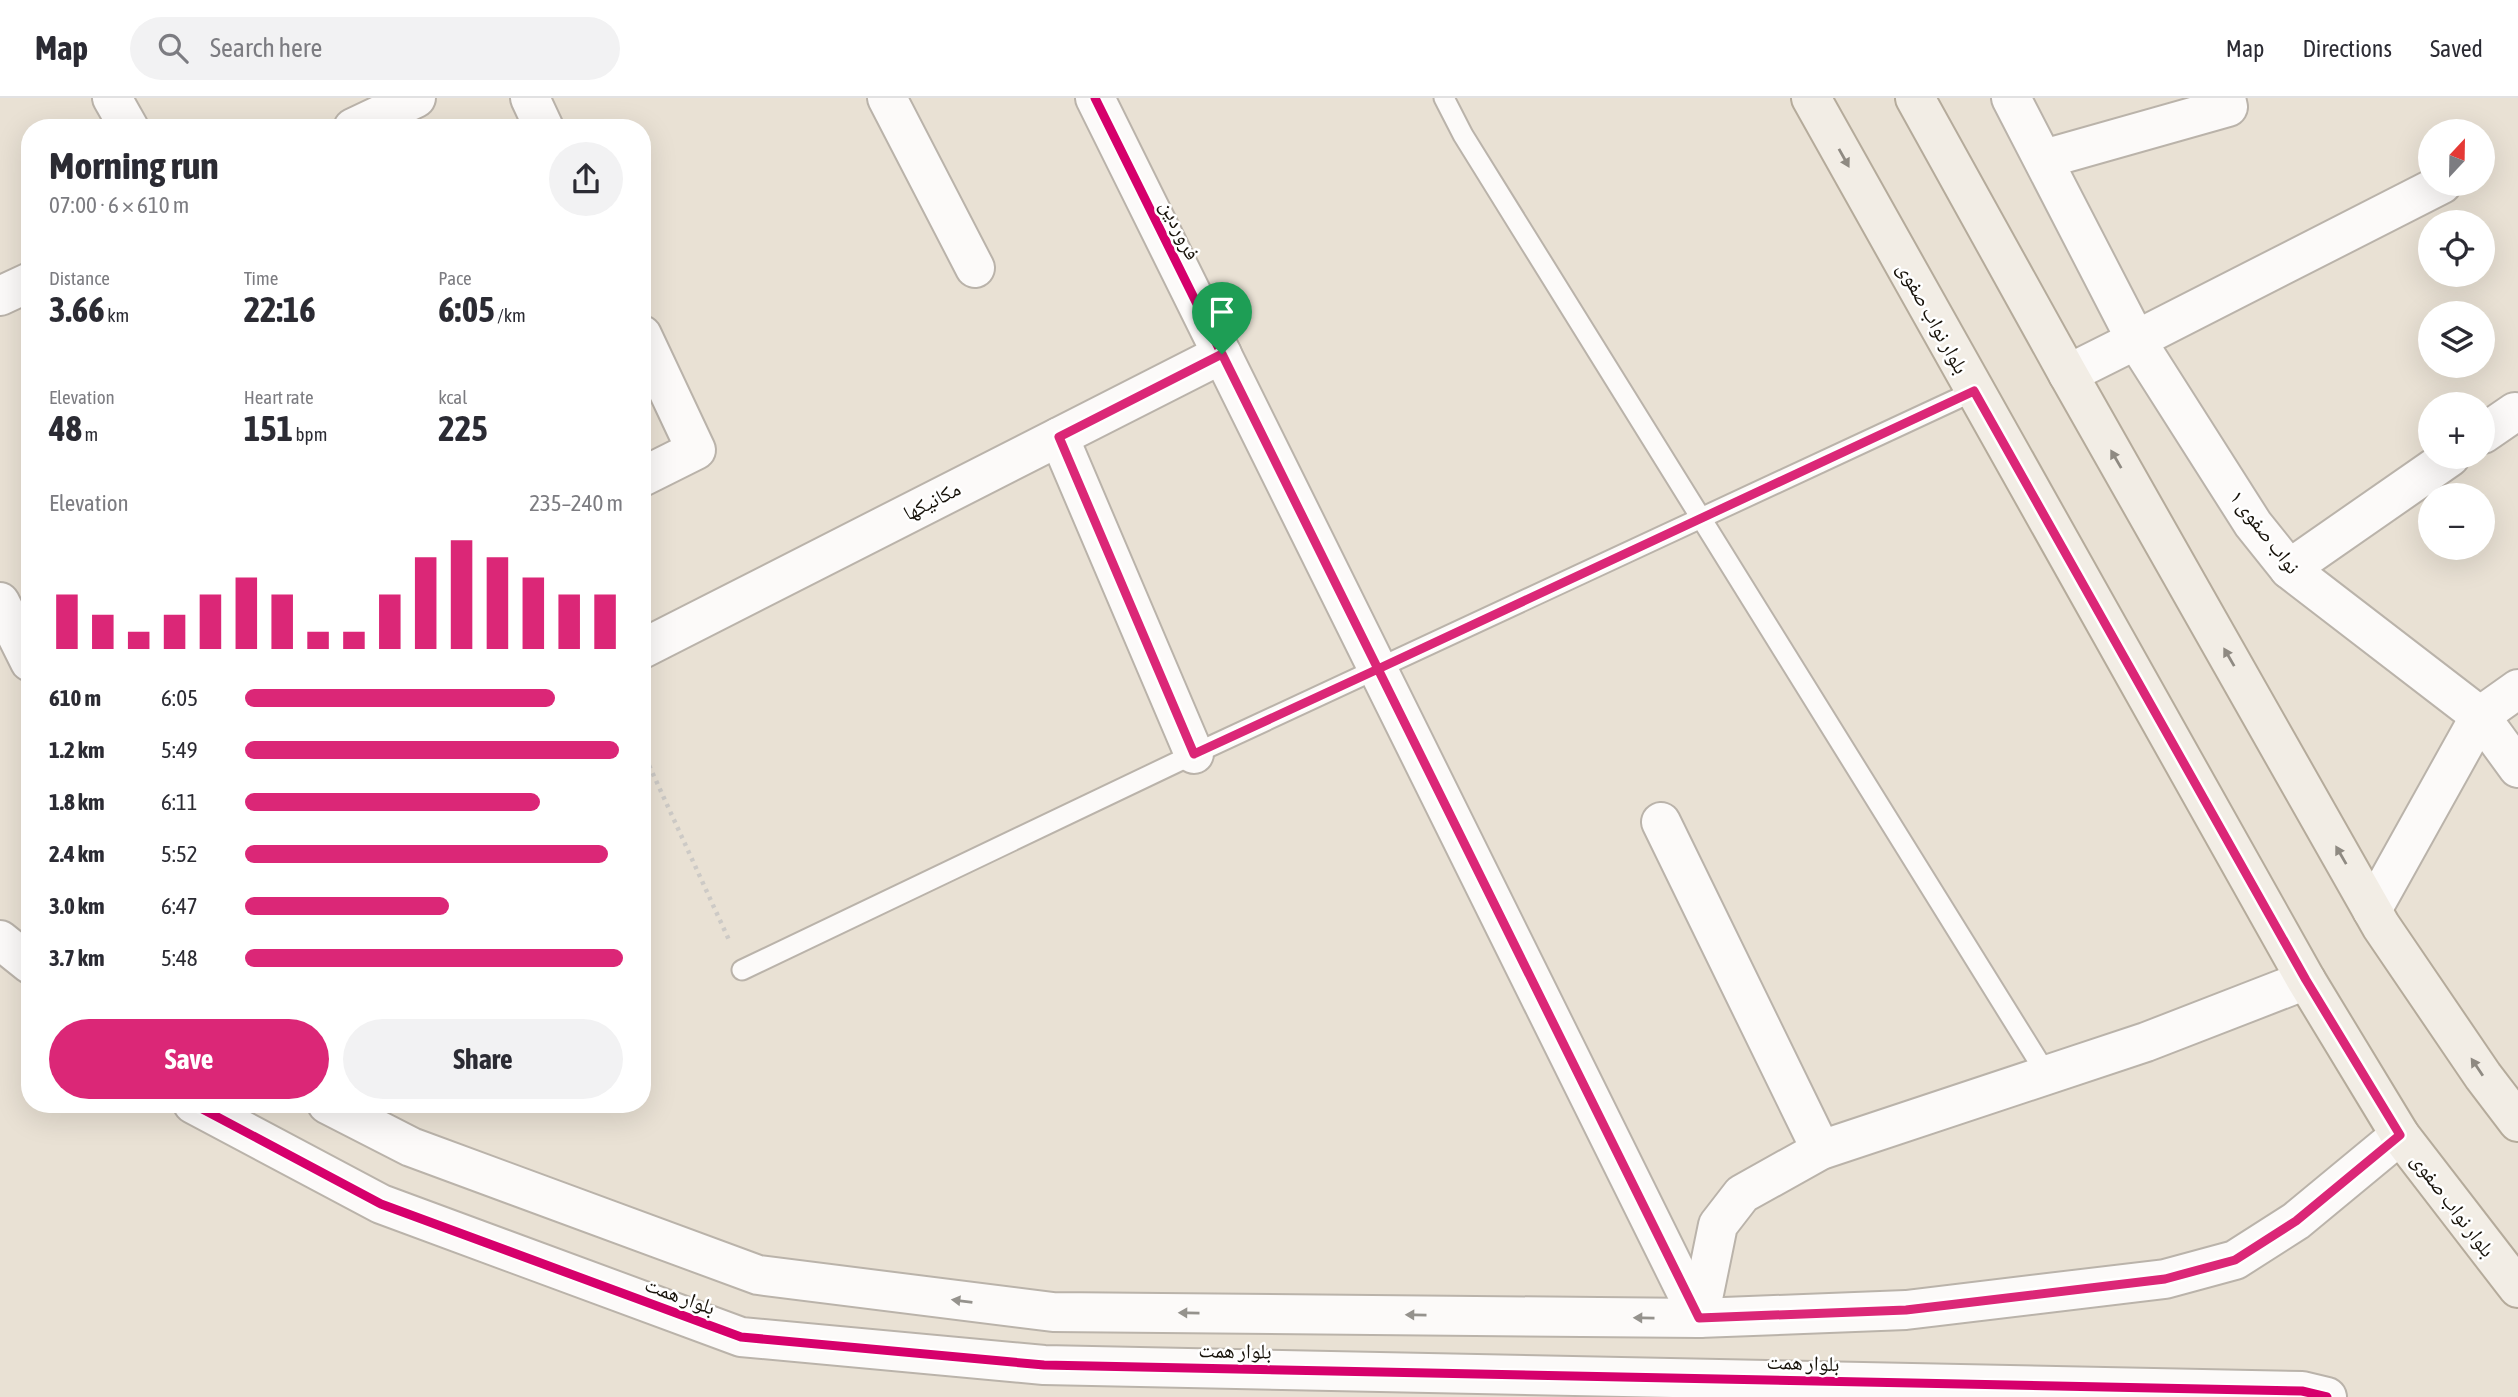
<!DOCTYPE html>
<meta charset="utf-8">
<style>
:root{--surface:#fff;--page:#f2f2f3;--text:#2b2b33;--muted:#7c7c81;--line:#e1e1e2;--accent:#db2777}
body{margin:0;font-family:"Asap Condensed","Noto Naskh Arabic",sans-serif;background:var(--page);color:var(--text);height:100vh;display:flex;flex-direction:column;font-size:26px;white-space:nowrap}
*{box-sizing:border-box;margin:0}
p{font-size:23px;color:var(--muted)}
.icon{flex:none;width:38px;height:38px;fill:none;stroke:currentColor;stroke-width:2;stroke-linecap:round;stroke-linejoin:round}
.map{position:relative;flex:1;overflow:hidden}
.details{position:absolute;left:21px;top:21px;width:630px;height:994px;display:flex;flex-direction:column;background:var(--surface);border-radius:28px;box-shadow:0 7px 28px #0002}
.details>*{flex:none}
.needle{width:46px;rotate:22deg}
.tools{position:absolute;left:2418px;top:21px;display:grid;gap:14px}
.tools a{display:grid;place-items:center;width:77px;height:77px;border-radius:50%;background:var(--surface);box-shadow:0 7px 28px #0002;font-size:35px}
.pin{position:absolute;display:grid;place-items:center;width:60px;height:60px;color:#fff;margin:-72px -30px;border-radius:50% 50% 50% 0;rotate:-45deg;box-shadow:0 0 7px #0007}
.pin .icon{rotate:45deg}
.round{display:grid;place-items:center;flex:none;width:74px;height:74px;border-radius:37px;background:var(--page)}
.overview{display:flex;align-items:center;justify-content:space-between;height:119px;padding:0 28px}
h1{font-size:38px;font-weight:700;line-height:52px}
.metrics{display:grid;grid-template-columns:repeat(3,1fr);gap:10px;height:119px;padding:7px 28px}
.metrics div{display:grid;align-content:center}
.metrics b{font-size:35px;font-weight:700}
.metrics small{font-size:19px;font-weight:400}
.metrics p{font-size:19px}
.chart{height:196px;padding:14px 28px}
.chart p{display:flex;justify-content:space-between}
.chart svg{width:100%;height:126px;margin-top:7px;stroke:var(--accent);stroke-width:6}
.button{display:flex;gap:14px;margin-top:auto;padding:14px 28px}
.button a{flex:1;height:80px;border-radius:42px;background:var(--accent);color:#fff;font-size:28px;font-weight:700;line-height:80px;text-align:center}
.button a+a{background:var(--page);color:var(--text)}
ul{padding:0 28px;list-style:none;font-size:23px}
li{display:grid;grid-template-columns:112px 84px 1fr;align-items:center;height:52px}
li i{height:18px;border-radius:9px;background:var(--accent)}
header{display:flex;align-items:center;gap:42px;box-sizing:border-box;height:98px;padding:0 35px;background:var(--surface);border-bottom:2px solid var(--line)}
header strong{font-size:33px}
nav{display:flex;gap:38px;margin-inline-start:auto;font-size:24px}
.search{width:490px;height:63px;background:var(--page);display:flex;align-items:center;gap:18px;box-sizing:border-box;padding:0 24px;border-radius:38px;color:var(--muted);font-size:26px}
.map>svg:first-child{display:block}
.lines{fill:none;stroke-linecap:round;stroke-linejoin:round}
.lane-casing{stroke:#bab3aa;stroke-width:23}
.street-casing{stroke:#bab3aa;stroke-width:42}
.secondary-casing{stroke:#bab3aa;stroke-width:42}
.primary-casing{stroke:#b5ab9b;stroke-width:42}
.path{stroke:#cdcac6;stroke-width:4.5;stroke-dasharray:3.5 5;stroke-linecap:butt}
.lane{stroke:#fcfaf9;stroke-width:19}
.street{stroke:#fcfaf9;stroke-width:38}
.secondary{stroke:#fcfaf9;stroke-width:38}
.primary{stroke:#f2ede5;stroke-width:38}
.cycleway-casing{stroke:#fff;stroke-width:13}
.cycleway{stroke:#d6006c;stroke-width:9}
.oneway{fill:#8f8a82}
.oneway2{fill:#95928d}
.route-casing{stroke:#fff;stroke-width:14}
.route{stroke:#db2777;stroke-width:9}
.labels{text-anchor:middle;stroke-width:5;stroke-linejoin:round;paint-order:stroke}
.street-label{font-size:21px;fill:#17120a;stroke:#fff}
</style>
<header>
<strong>Map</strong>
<div class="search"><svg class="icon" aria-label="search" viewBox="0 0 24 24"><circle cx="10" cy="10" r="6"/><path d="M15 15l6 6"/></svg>Search here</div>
<nav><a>Map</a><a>Directions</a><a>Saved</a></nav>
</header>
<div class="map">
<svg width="2518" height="1299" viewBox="0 0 2518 1299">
<rect width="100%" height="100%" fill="#e9e1d4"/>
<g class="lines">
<g class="lane-casing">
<g id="lane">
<path d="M1444 0 1463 37 2047 977"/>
<path d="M742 872 1194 656 1974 293"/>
</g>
</g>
<g class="street-casing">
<g id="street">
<path d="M112 0 129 30"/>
<path d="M530 0 544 30"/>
<path d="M887 0 975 170"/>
<path d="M1095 0 1699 1220"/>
<path d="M2011 0 2136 242 2442 86"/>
<path d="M353 30 416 0"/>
<path d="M2044 61 2228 9 2226 0"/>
<path d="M0 198 30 184"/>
<path d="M642 237 696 352 642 379"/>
<path d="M2068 276 2136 242 2253 426 2289 471 2480 618 2518 670"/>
<path d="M2483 336 2515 314"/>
<path d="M1059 339 1194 656"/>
<path d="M2289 471 2450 359"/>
<path d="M0 504 30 564"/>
<path d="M642 551 1222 256"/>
<path d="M1661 724 1821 1052"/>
<path d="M2372 812 2480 618 2518 591"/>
<path d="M1699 1220 1718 1127 1742 1096 1821 1052 2146 944 2306 882"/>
</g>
</g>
<g class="secondary-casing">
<g id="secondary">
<path d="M0 842 30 866"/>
<path d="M193 1006 381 1106 741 1239 1044 1267 2302 1293 2327 1299"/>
<path d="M327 1006 411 1049 758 1177 1053 1214 1699 1220 1906 1212 2165 1181 2235 1162 2296 1123 2400 1037"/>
</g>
</g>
<g class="primary-casing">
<g id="primary">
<path d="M1811 0 2306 882 2400 1037 2518 1190"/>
<path d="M1915 0 2068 276 2381 828 2483 978 2518 1024"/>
</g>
</g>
<path class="path" d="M642 652 729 842"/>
<use href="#lane" class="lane"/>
<use href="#street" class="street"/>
<use href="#secondary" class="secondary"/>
<use href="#primary" class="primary"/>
<g class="cycleway-casing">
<g id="cycleway">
<path d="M1095 0 1699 1220"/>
<path d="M193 1006 381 1106 741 1239 1044 1267 2302 1293 2327 1299"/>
</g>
</g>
<use href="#cycleway" class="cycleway"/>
</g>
<defs><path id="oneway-solid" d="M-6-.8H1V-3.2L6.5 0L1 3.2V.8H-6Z" transform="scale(1.75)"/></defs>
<g class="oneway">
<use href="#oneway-solid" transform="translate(1844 60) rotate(61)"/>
<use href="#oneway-solid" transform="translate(2116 361) rotate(-120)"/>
<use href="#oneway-solid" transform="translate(2229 559) rotate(-120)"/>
<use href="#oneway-solid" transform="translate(2341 757) rotate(-120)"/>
<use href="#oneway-solid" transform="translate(2477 969) rotate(-124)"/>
</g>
<g class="oneway2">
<use href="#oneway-solid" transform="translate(962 1203) rotate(-173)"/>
<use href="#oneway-solid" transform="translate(1189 1215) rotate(-179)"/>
<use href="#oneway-solid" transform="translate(1416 1217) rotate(-179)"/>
<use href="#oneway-solid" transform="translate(1644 1220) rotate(-179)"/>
</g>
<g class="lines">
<g class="route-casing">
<path id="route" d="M1222 256 1059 339 1194 656 1378 571 1699 1220 1906 1212 2165 1181 2235 1162 2296 1123 2400 1037 2306 882 1974 293 1378 571 1222 256"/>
</g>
<use href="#route" class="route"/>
</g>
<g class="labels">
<g class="street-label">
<text transform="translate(1180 132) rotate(64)" y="7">فروردین</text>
<text transform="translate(1933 220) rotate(61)" y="7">بلوار نواب صفوی</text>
<text transform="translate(932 403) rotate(-27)" y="7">مکانیکها</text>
<text transform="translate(2265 434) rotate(52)" y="7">نواب صفوی ۱</text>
<text transform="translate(2453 1107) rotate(53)" y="7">بلوار نواب صفوی</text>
<text transform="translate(680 1198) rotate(20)" y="7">بلوار همت</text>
<text transform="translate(1235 1253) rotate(1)" y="7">بلوار همت</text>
<text transform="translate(1803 1265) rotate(2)" y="7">بلوار همت</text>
</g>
</g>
</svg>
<div class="tools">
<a><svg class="needle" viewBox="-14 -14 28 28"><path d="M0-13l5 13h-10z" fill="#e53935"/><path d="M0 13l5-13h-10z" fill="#7c7c81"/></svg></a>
<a><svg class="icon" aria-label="locate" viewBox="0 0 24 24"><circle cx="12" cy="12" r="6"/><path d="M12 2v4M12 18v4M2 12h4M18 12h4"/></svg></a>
<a><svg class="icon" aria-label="layers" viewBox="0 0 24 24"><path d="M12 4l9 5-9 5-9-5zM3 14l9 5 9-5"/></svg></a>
<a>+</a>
<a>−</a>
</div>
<div class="pin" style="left:1222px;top:256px;background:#1e9e55"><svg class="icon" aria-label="arrive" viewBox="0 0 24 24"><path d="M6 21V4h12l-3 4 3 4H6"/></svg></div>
<section class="details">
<div class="overview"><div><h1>Morning run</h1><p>07:00 · 6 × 610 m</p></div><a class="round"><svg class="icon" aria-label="share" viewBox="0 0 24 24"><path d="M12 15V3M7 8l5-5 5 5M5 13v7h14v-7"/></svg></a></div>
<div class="metrics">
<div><p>Distance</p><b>3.66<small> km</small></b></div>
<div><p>Time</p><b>22:16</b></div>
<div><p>Pace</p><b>6:05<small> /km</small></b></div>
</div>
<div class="metrics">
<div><p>Elevation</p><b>48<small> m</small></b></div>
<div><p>Heart rate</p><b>151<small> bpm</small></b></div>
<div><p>kcal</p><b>225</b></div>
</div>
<div class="chart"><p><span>Elevation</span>235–240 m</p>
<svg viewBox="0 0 160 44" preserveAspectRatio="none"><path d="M5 44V25M15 44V32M25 44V38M35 44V32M45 44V25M55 44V19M65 44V25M75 44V38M85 44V38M95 44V25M105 44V12M115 44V6M125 44V12M135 44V19M145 44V25M155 44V25"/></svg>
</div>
<ul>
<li><b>610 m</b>6:05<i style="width:82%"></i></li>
<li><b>1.2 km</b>5:49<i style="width:99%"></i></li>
<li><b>1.8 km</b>6:11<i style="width:78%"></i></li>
<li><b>2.4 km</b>5:52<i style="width:96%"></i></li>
<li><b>3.0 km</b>6:47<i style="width:54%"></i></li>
<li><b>3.7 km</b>5:48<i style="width:100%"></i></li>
</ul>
<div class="button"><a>Save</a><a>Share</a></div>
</section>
</div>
